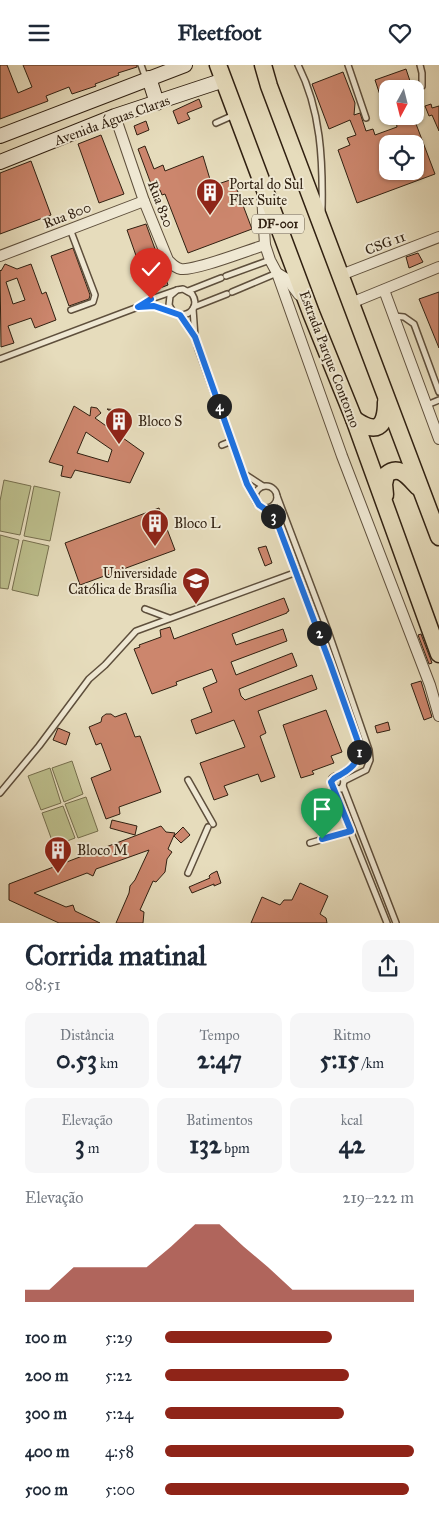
<!DOCTYPE html>
<html lang="pt">
<meta charset="utf-8">
<style>
:root{--surface:#fff;--page:#f6f6f7;--text:#1f2937;--muted:#747a83;--accent:#8f2418}
body{margin:0;font-family:"IM FELL Great Primer",serif;background:var(--page);color:var(--text);height:100vh;display:flex;flex-direction:column;font-size:19px;white-space:nowrap}
*{box-sizing:border-box;margin:0}
p{font-size:16px;color:var(--muted)}
.icon{flex:none;width:28px;height:28px;fill:none;stroke:currentColor;stroke-width:2;stroke-linecap:round;stroke-linejoin:round}
.map{position:relative;height:858px;overflow:hidden}
.panel{display:flex;flex-direction:column;background:var(--surface);flex:1}
.panel>*{flex:none}
.needle{width:32px;rotate:187deg}
.tools{position:absolute;left:379px;top:15px;display:grid;gap:10px}
.tools a{display:grid;place-items:center;width:45px;height:45px;border-radius:10px;background:var(--surface);box-shadow:0 1px 4px #0004;font-size:25px}
.pin{position:absolute;display:grid;place-items:center;width:42px;height:42px;color:#fff;margin:-51px -21px;border-radius:50% 50% 50% 0;rotate:-45deg;box-shadow:0 0 5px #0007}
.pin .icon{rotate:45deg}
.km{position:absolute;width:25px;height:25px;margin:-12px;border-radius:50%;background:#222;color:#fff;font-size:14px;line-height:25px;text-align:center}
.round{display:grid;place-items:center;flex:none;width:52px;height:52px;border-radius:10px;background:var(--page)}
.summary{display:flex;align-items:center;justify-content:space-between;height:85px;padding:0 25px}
h1{font-size:28px;font-weight:700;line-height:38px}
.metrics{display:grid;grid-template-columns:repeat(3,1fr);gap:8px;height:85px;padding:5px 25px}
.metrics div{display:grid;align-content:center;border-radius:10px;background:var(--page);text-align:center}
.metrics b{font-size:25px;font-weight:700}
.metrics small{font-size:14px;font-weight:400}
.metrics p{font-size:14px}
.chart{height:140px;padding:10px 25px}
.chart p{display:flex;justify-content:space-between}
.chart svg{width:100%;height:90px;margin-top:5px;fill:var(--accent);opacity:.7}
ul{padding:0 25px;list-style:none;font-size:16px}
li{display:grid;grid-template-columns:80px 60px 1fr;align-items:center;height:38px}
li i{height:12px;border-radius:6px;background:var(--accent)}
header{display:flex;justify-content:space-between;align-items:center;height:65px;padding:0 25px;background:var(--surface);font-size:22px;font-weight:700}
.map>svg:first-child{display:block}
.green{fill:#bcbe8c;stroke:#766f4e}
.building{fill:#cc866d;stroke:#302011;fill-rule:evenodd}
.lines{fill:none;stroke-linecap:round;stroke-linejoin:round}
.service-casing{stroke:#5e4f3c;stroke-width:8}
.minor-casing{stroke:#5e4f3c;stroke-width:12}
.secondary-casing{stroke:#302011;stroke-width:16}
.trunk-casing{stroke:#302011;stroke-width:19}
.service{stroke:#efe8d3;stroke-width:5}
.minor{stroke:#efe8d3;stroke-width:10}
.secondary{stroke:#efe8d3;stroke-width:14}
.trunk{stroke:#e6dcbc;stroke-width:16}
.route-casing{stroke:#fff;stroke-width:10}
.route{stroke:#1a73e8;stroke-width:6}
.labels{text-anchor:middle;stroke-width:4;stroke-linejoin:round;paint-order:stroke}
.shield{fill:#efe8d3;stroke:#695c4b;stroke-width:1}
.shield-label{font-size:12px;font-weight:bold;fill:#302011}
.street-label{font-size:14px;fill:#302011;stroke:#efe8d3}
.poi-label{font-size:14px;fill:#302011;stroke:#efe8d3;text-anchor:start}
</style>
<header><svg class="icon" aria-label="menu" viewBox="0 0 24 24"><path d="M4 6h16M4 12h16M4 18h16"/></svg>Fleetfoot<svg class="icon" aria-label="heart" viewBox="0 0 24 24"><path d="M12 20l-8-8c-3-5 5-10 8-4 3-6 11-1 8 4z"/></svg></header>
<div class="map">
<svg width="439" height="858" viewBox="0 0 439 858">
<rect width="100%" height="100%" fill="#e6dcbc"/>
<filter id="stains"><feTurbulence type="fractalNoise" baseFrequency=".004" numOctaves="4"/><feColorMatrix values="0 0 0 0 .2 0 0 0 0 .09 0 0 0 0 .02 0 0 0 .5 -.17"/></filter>
<radialGradient id="worn" r=".72"><stop offset=".6" stop-color="#630" stop-opacity="0"/><stop offset="1" stop-color="#630" stop-opacity=".3"/></radialGradient>
<g class="green">
<path d="M4 415 31 421 20 470 0 466V436Z"/>
<path d="M34 421 60 427 50 476 24 471Z"/>
<path d="M0 470 19 475 8 524 0 523Z"/>
<path d="M23 475 49 481 38 531 12 525Z"/>
<path d="M72 696 83 729 64 737 52 703Z"/>
<path d="M50 703 61 738 41 745 28 711Z"/>
<path d="M86 732 98 766 78 773 65 739Z"/>
<path d="M63 741 75 773 54 781 42 748Z"/>
</g>
<g class="building">
<path d="M0 0H7L18 28 32 22 23 0H137V2L118 8 119 10 95 19 96 21 72 29 69 22 46 31 48 36 0 54Z"/>
<path d="M406 4 410 16 397 20 398 24H388L386 48 375 15Z"/>
<path d="M343 7 355 38 354 50 360 48 366 66 373 64 375 70 397 62 395 51H402L403 54 413 51 435 109 357 138 338 85 350 80 347 73 356 70 350 55 329 64 312 19ZM388 79H415V106H388Z"/>
<path d="M199 34 202 42 187 48 190 54 178 59 173 46Z"/>
<path d="M431 39 432 43 439 41V66L432 50 429 51 425 41Z"/>
<path d="M146 56 149 65 137 70 134 61Z"/>
<path d="M101 70 124 129 99 138 78 79Z"/>
<path d="M145 81 154 104 163 100 165 106 203 91 212 121 233 114 252 164 188 188 165 129 162 130 160 125 154 127 138 84Z"/>
<path d="M31 96 51 150 0 169V108Z"/>
<path d="M146 159 168 220 152 226 149 218 146 219 127 165Z"/>
<path d="M73 183 90 230 89 234 69 241 51 191Z"/>
<path d="M418 188 423 197 409 203 406 192Z"/>
<path d="M5 199 17 204 31 199 42 229 46 227 56 255 35 263 31 253 8 261 14 278 1 282 0 205 1 206ZM17 213 25 235 13 239 6 217Z"/>
<path d="M439 227V283L419 234Z"/>
<path d="M74 341 90 351 91 342 97 343 101 348 95 353 144 388 130 418 75 405 71 413 61 411 63 401 49 397ZM86 367 112 385 108 397 77 388Z"/>
<path d="M107 344 128 346 122 354Z"/>
<path d="M159 443 175 485 80 520 65 478Z"/>
<path d="M266 481 272 498 265 501 258 483Z"/>
<path d="M284 533 289 546 287 547V548L232 569 236 580 283 564 287 576 231 597 236 610 292 588 297 601 239 624 241 631 245 635 312 610 317 624 258 646 266 668 260 671 275 712 261 717 258 709 224 721 228 730 214 735 200 698 245 682 234 655 196 669 191 655 212 647 203 623 217 617 212 604 176 617 177 620 152 629 134 584 140 582 139 580 161 572 160 565 170 562 174 574Z"/>
<path d="M421 569 432 598 429 599 418 570Z"/>
<path d="M421 616 432 652 424 655 411 619Z"/>
<path d="M326 645 342 687 331 691 334 698 312 706 314 709 301 713 283 660Z"/>
<path d="M126 648 135 672 140 671 161 727 119 742 120 749 106 754 91 713 111 705 101 678 96 680 89 662 101 657 102 652 106 649H111L115 652Z"/>
<path d="M388 657 390 665 377 668 375 661Z"/>
<path d="M58 663 70 668 66 680 53 675Z"/>
<path d="M112 755 137 761 135 770 110 763Z"/>
<path d="M161 761 166 767 175 768 168 784 172 787 167 794 165 807 156 817 153 816 140 845 144 847 143 858H116L129 828 130 821 135 815 149 785 96 804 93 811 87 808 34 828 66 842 73 840 75 846 100 858H59L9 835V819Z"/>
<path d="M183 762 190 770 181 778 174 771Z"/>
<path d="M217 806 221 818 214 821V819L192 828 189 822 210 813 209 811 211 809Z"/>
<path d="M300 818 328 831 320 849 326 853 327 858H251L262 832 280 840 284 835H292Z"/>
</g>
<g class="lines">
<g class="service-casing">
<g id="service">
<path d="M141 0 146 14"/>
<path d="M298 0C321 45 323 96 322 145"/>
<path d="M348 0 366 53"/>
<path d="M420 0 422 8V21"/>
<path d="M216 58 234 50"/>
<path d="M70 164 95 230 93 237 71 245"/>
<path d="M226 211 270 195"/>
<path d="M188 226 221 213"/>
<path d="M232 227 277 208"/>
<path d="M141 242 154 241 173 247"/>
<path d="M194 242 227 229"/>
<path d="M193 244 195 272 198 284 247 419 255 435"/>
<path d="M180 250C192 250 199 240 192 229L183 224 177 225 170 231 169 240 173 247 180 250 195 271"/>
<path d="M394 251 404 252 414 259 439 327"/>
<path d="M0 294 138 242 151 234 177 225"/>
<path d="M427 340 439 335"/>
<path d="M222 380 232 376"/>
<path d="M243 408 263 421"/>
<circle cx="266" cy="432" r="11"/>
<path d="M277 431 328 566 369 685 370 695 366 705 344 716"/>
<path d="M264 443 274 453 297 507 358 677C360 697 354 700 338 711"/>
<path d="M145 544 169 553"/>
<path d="M188 715 213 759"/>
<path d="M343 721 396 858"/>
<path d="M334 723 341 724 343 721 344 716 342 712 335 711 332 713V720L387 858"/>
<path d="M0 728 39 681 89 614 105 600 136 566 297 507"/>
<path d="M310 778 351 766"/>
<path d="M188 808 208 762"/>
</g>
</g>
<g class="minor-casing">
<g id="minor">
<path d="M115 51 144 136 168 195C172 199 175 203 181 204 195 206 248 185 265 180"/>
<path d="M262 130 265 180 270 195 277 208 287 214 299 230"/>
<path d="M0 191 144 136"/>
<path d="M277 208 342 391 430 620 439 651"/>
<path d="M341 210 439 172"/>
<path d="M384 225 439 374"/>
<path d="M351 238 439 202"/>
</g>
</g>
<g class="secondary-casing">
<g id="secondary">
<path d="M149 13 157 38"/>
<path d="M0 71 185 0"/>
<path d="M0 97 115 51 224 15"/>
</g>
</g>
<g class="trunk-casing">
<g id="trunk">
<path d="M218 0 311 248 354 354 439 589"/>
<path d="M263 0 269 21 439 472"/>
<path d="M354 354C376 370 386 363 386 337"/>
<path d="M385 430 384 419 386 410C399 398 409 413 418 422"/>
</g>
</g>
<use href="#service" class="service"/>
<use href="#minor" class="minor"/>
<use href="#secondary" class="secondary"/>
<use href="#trunk" class="trunk"/>
</g>
<g class="lines">
<g class="route-casing">
<path id="route" d="M151 234 138 242 154 241 180 250 195 272 247 419 259 440 271 448 278 460 330 598 358 677C360 694 356 701 340 710 336 712 334 712 331 717L351 766 322 774"/>
</g>
<use href="#route" class="route"/>
</g>
<defs>
<g id="building-pin" transform="scale(1.4375)"><path d="M0 17L-7.5 6A9.5 9.5 0 1 1 7.5 6Z" fill="#8f2418" stroke="#efe8d3"/><path d="M-4-6H4V6H1V3H-1V6H-4ZM-2.5-4.3h1.7v1.8h-1.7ZM.8-4.3h1.7v1.8H.8ZM-2.5-1h1.7V.8h-1.7ZM.8-1h1.7V.8H.8Z" fill="#fff"/></g>
<g id="university-pin" transform="scale(1.4375)"><path d="M0 17L-7.5 6A9.5 9.5 0 1 1 7.5 6Z" fill="#8f2418" stroke="#efe8d3"/><path d="M0-5L7-2L0 1L-7-2ZM-4 1L0 2.5L4 1V4Q0 6-4 4Z" fill="#fff"/></g>
</defs>
<g fill-rule="evenodd">
<use href="#building-pin" x="210" y="127"/>
<use href="#building-pin" x="119" y="356"/>
<use href="#building-pin" x="155" y="458"/>
<use href="#university-pin" x="196" y="516"/>
<use href="#building-pin" x="58" y="785"/>
</g>
<g class="labels">
<rect class="shield" x="252" y="149.5" width="52" height="19" rx="4"/>
<g class="shield-label">
<text x="278" y="163">DF-001</text>
</g>
<g class="street-label">
<text transform="translate(112 55) rotate(-20)" y="5">Avenida Águas Claras</text>
<text transform="translate(161 139) rotate(69)" y="5">Rua 820</text>
<text transform="translate(67 150) rotate(-21)" y="5">Rua 800</text>
<text transform="translate(385 178) rotate(-21)" y="5">CSG 11</text>
<text transform="translate(330 294) rotate(69)" y="5">Estrada Parque Contorno</text>
</g>
<g class="poi-label">
<text x="229" y="124">Portal do Sul<tspan x="229" dy="16">Flex Suite</tspan></text>
<text x="138" y="361">Bloco S</text>
<text x="174" y="463">Bloco L</text>
<text x="177" y="513" text-anchor="end">Universidade<tspan x="177" dy="16">Católica de Brasília</tspan></text>
<text x="77" y="790">Bloco M</text>
</g>
</g>
<rect width="100%" height="100%" filter="url(#stains)"/>
<rect width="100%" height="100%" fill="url(#worn)"/>
</svg>
<div class="tools">
<a><svg class="needle" viewBox="-14 -14 28 28"><path d="M0-13l5 13h-10z" fill="#e53935"/><path d="M0 13l5-13h-10z" fill="#747a83"/></svg></a>
<a><svg class="icon" aria-label="locate" viewBox="0 0 24 24"><circle cx="12" cy="12" r="6"/><path d="M12 2v4M12 18v4M2 12h4M18 12h4"/></svg></a>
</div>
<div class="pin" style="left:322px;top:774px;background:#1e9e55"><svg class="icon" aria-label="arrive" viewBox="0 0 24 24"><path d="M6 21V4h12l-3 4 3 4H6"/></svg></div>
<div class="pin" style="left:151px;top:234px;background:#d93025"><svg class="icon" aria-label="check" viewBox="0 0 24 24"><path d="M5 12l5 5 9-10"/></svg></div>
<b class="km" style="left:359px;top:687px">1</b>
<b class="km" style="left:319px;top:568px">2</b>
<b class="km" style="left:273px;top:451px">3</b>
<b class="km" style="left:219px;top:341px">4</b>
</div>
<section class="panel">
<div class="summary"><div><h1>Corrida matinal</h1><p>08:51</p></div><a class="round"><svg class="icon" aria-label="share" viewBox="0 0 24 24"><path d="M12 15V3M7 8l5-5 5 5M5 13v7h14v-7"/></svg></a></div>
<div class="metrics">
<div><p>Distância</p><b>0.53<small> km</small></b></div>
<div><p>Tempo</p><b>2:47</b></div>
<div><p>Ritmo</p><b>5:15<small> /km</small></b></div>
</div>
<div class="metrics">
<div><p>Elevação</p><b>3<small> m</small></b></div>
<div><p>Batimentos</p><b>132<small> bpm</small></b></div>
<div><p>kcal</p><b>42</b></div>
</div>
<div class="chart"><p><span>Elevação</span>219–222 m</p>
<svg viewBox="0 0 160 44" preserveAspectRatio="none"><path d="M0 44V38L10 38L20 27L30 27L40 27L50 27L60 17L70 6L80 6L90 17L100 27L110 38L120 38L130 38L140 38L150 38L160 38V44z"/></svg>
</div>
<ul>
<li><b>100 m</b>5:29<i style="width:67%"></i></li>
<li><b>200 m</b>5:22<i style="width:74%"></i></li>
<li><b>300 m</b>5:24<i style="width:72%"></i></li>
<li><b>400 m</b>4:58<i style="width:100%"></i></li>
<li><b>500 m</b>5:00<i style="width:98%"></i></li>
</ul>
</section>
